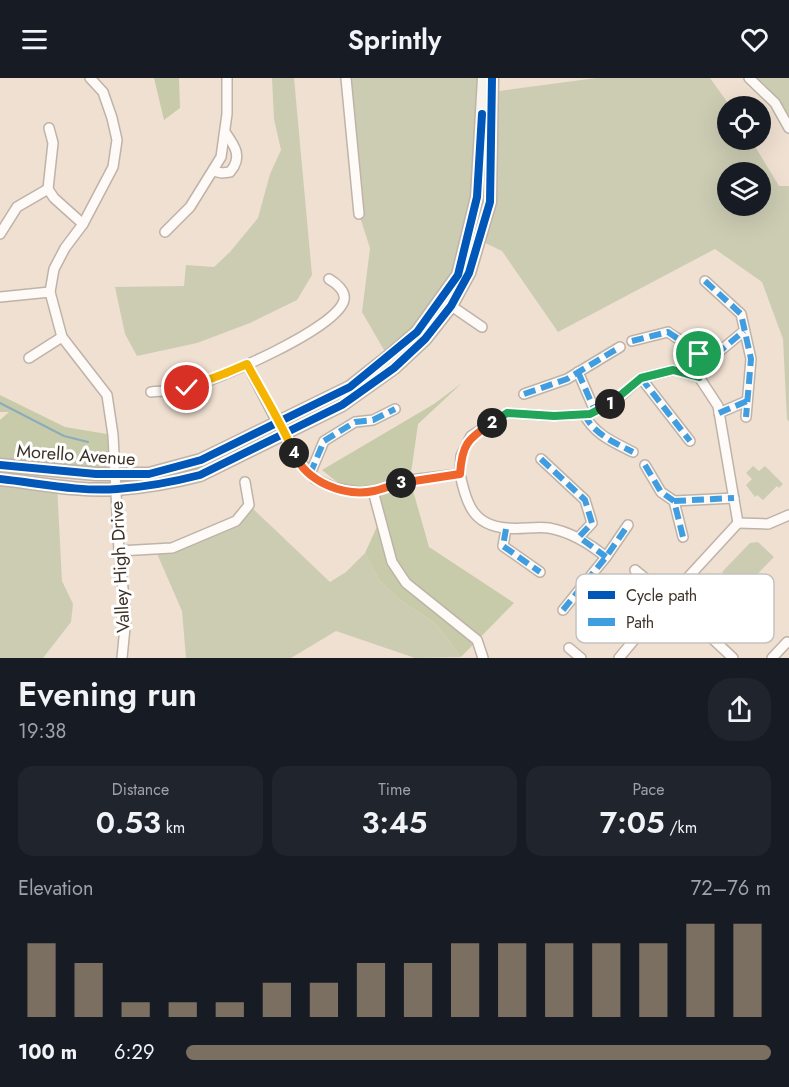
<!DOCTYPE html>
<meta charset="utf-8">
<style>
:root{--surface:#171b24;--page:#20242c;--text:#f1f3f6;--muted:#9ea1a6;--accent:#7b6f62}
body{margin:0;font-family:Jost,sans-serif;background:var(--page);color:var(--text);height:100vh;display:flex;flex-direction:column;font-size:22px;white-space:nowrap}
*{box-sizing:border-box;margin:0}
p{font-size:20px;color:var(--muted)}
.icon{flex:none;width:33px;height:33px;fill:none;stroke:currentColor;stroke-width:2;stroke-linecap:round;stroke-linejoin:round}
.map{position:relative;height:580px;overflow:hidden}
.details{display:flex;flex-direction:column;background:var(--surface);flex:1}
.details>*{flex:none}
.controls{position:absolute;left:717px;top:18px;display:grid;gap:12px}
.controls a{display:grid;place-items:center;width:54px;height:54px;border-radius:50%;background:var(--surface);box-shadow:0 6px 24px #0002;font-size:30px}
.pin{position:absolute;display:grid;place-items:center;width:51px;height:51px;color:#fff;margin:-26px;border:3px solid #fff;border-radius:50%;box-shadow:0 2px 6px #0007}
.km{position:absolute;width:30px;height:30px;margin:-15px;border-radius:50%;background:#222;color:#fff;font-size:16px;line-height:30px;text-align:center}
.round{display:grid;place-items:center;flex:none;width:63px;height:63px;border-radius:24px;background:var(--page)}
.head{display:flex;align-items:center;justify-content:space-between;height:102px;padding:0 18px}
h1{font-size:33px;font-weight:600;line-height:45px}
.stats{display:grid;grid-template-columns:repeat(3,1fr);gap:9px;height:102px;padding:6px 18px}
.stats div{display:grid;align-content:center;border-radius:15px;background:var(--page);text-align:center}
.stats b{font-size:30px;font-weight:600}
.stats small{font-size:16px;font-weight:400}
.stats p{font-size:16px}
.chart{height:168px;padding:12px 18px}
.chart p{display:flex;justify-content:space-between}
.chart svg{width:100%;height:108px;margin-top:6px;stroke:var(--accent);stroke-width:6}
ul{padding:0 18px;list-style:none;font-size:20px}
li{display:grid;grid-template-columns:96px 72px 1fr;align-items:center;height:45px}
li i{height:15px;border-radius:8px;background:var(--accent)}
header{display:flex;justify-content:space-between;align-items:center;height:78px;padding:0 18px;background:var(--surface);font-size:27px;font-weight:600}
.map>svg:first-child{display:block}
.green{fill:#ccccb3;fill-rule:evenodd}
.forest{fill:#c7cba9}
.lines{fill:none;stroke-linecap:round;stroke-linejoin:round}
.stream{stroke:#8cacbb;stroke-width:2}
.street-casing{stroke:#bfb3a8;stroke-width:12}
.secondary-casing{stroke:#bfb3a8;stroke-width:15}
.street{stroke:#fdfaf8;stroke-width:9}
.secondary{stroke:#f7f3ed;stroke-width:12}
.quiet{stroke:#3f9de0;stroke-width:6;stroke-dasharray:12 6;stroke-linecap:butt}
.cycleway-casing{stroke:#fff;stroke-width:11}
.cycleway{stroke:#0057b8;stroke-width:8}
.split-1-casing{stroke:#fff;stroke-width:12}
.split-2-casing{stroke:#fff;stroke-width:12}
.split-3-casing{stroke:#fff;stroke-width:12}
.split-4-casing{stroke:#fff;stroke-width:12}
.split-5-casing{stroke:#fff;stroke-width:12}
.split-6-casing{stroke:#fff;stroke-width:12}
.split-1{stroke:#22a559;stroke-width:8}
.split-2{stroke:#22a559;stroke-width:8}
.split-3{stroke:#f0652b;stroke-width:8}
.split-4{stroke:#f0652b;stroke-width:8}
.split-5{stroke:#f5b400;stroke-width:8}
.split-6{stroke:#f5b400;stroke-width:8}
.labels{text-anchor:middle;stroke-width:6;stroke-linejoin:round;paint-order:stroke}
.street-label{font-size:18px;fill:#3d3227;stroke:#fff}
.key{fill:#fff;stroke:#c5c2be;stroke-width:1.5}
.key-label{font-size:16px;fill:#3d3227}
</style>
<header><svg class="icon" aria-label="menu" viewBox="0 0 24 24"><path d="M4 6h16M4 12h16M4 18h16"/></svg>Sprintly<svg class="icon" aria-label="heart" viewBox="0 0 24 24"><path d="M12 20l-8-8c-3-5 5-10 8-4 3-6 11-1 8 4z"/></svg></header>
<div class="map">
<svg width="789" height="580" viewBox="0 0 789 580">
<rect width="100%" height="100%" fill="#efe0d1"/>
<g class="green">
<path d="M272 0H294L312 197 297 222 250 245 197 265 137 278 125 256 115 209 184 208 186 187 214 189 230 174 258 140 270 96 281 72 274 41Z"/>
<path d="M346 0H484L477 119 458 197 388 279 362 234 370 170 359 136Z"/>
<path d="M596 0H710L730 28H728V62H751L779 108H789V344L787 341 783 261 762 204 715 171 558 254 502 173 479 162 490 123 492 14ZM728 94H760V128H728Z"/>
<path d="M749 0H789V50L775 25Z"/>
<path d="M753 388 759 393 765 388 783 406 779 410 777 408 763 422 757 417 755 419 746 407 752 401 746 395Z"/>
<path d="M0 401 57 407 62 503 73 526 71 544 43 580H0Z"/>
<path d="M249 427 330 504 346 494 365 475 379 502 400 522 436 546 461 579 415 580 336 553 291 580H186L182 533 155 471 172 470 236 443Z"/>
<path d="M758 464 774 479 741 513 722 494 750 465Z"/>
</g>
<g class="forest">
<path d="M154 0H179L180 30 164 42Z"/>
<path d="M462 305 418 346 410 402 429 469 514 525 461 579 436 546 400 522 379 502 365 475 380 442 373 413 347 412 322 392 434 326Z"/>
<path d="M0 317 65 349 113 357 115 397 0 387V342L9 334H0Z"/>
</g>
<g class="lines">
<path class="stream" d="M0 325 64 358 88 364"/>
<g class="street-casing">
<g id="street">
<path d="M90 0 103 14 112 40 117 62 113 89 83 146 65 170 54 191 50 214 62 259 107 317 113 357 119 473 126 539 122 580"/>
<path d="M346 0 359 136"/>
<path d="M749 0 775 25 789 50"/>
<path d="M49 50 53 65 48 111 54 120 83 146"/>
<path d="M213 93 222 95 230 94C243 79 235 68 225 54"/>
<path d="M165 154 190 129 221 79 227 36V0"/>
<path d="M0 156 17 129 48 111"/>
<path d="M705 203 741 236 751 281 746 339"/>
<path d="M0 219 50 214"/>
<path d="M447 225 482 249"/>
<path d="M632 263 668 254C686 267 707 274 699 299"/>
<path d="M29 280 62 259"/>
<path d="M247 286 277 344 285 355 296 379 315 401 335 410 359 414 373 413 410 402 460 396 461 378 471 358 507 335 554 338 590 336 615 323 641 300 673 292 699 299 718 328 738 445"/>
<path d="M702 288 744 253"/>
<path d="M578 294 595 333"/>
<path d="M641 300 690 363"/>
<path d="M151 314C163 313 177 313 188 310 218 301 337 251 344 222 346 213 336 205 329 201"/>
<path d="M524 316 567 301 620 269"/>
<path d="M719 335 747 323"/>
<path d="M584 336C594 356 613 364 633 374"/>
<path d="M541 381 585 422 592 445 579 459"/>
<path d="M645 387 661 414 674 423 683 459"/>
<path d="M310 396 324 363 355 344 373 342 395 331"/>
<path d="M460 396C466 425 473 448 507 450 520 452 535 448 549 450 571 454 589 465 606 479"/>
<path d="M373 413 392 484 406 505 477 562 483 580"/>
<path d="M674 423 734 420"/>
<path d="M738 445 768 446 789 437"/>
<path d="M506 451 503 468 540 494"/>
<path d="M119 473 172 470 236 443 249 427 245 404"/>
<path d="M635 492 669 520 733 580"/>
<path d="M563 532 606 479 628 447"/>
<path d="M569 570 581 580"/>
<path d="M619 580 669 520 738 445"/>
<path d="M772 580 787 564"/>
</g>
</g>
<g class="secondary-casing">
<g id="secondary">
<path d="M0 387 96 396H149L201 382 350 309 388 279 417 254 458 197 477 119 484 0"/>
<path d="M0 401C38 405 79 414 117 411 145 409 173 404 200 397L342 327 394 290 425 261 451 228 469 195 490 124 492 0"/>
</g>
</g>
<use href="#street" class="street"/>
<use href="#secondary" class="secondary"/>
<g class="quiet">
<path d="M705 203 741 236 751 281 746 339"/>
<path d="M632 263 668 254C686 267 707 274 699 299"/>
<path d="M702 288 744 253"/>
<path d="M578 294 595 333"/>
<path d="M641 300 690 363"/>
<path d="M524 316 567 301 620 269"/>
<path d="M719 335 747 323"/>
<path d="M584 336C594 356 613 364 633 374"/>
<path d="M541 381 585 422 592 445 579 459 606 479"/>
<path d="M645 387 661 414 674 423 683 459"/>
<path d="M310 396 324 363 355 344 373 342 395 331"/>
<path d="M674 423 734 420"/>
<path d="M506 451 503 468 540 494"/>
<path d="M563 532 606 479 628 447"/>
</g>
<g class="cycleway-casing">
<g id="cycleway">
<path d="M0 387 96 396H149L201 382 350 309 417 254 458 197 477 119 482 36"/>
<path d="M0 401C38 405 79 414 117 411 145 409 173 404 200 397L342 327 394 290 425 261 451 228 469 195 490 124 492 0"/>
</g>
</g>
<use href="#cycleway" class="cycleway"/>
</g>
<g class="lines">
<g class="split-1-casing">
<path id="split-1" d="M610 326 641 300 673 292 699 299 702 288 699 276"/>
</g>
<g class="split-2-casing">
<path id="split-2" d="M492 345 507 335 554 338 590 336 610 326"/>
</g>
<g class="split-3-casing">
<path id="split-3" d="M401 405 460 396C462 367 467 361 492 345"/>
</g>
<g class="split-4-casing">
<path id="split-4" d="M294 375C306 404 344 419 374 413 383 411 392 407 401 405"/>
</g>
<g class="split-5-casing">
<path id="split-5" d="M226 295 247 286C263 316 281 344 294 375"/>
</g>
<g class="split-6-casing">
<path id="split-6" d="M187 310 226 295"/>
</g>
<use href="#split-1" class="split-1"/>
<use href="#split-2" class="split-2"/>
<use href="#split-3" class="split-3"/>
<use href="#split-4" class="split-4"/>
<use href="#split-5" class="split-5"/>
<use href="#split-6" class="split-6"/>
</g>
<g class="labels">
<g class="street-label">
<text transform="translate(76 377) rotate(4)" y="6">Morello Avenue</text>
<text transform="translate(120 489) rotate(-93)" y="6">Valley High Drive</text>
</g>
</g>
<rect x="576" y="496" width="198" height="69" rx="9" class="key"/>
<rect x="588" y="513" width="27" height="8" fill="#0057b8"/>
<rect x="588" y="540" width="27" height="8" fill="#3f9de0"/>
<g class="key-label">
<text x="626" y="523">Cycle path</text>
<text x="626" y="550">Path</text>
</g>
</svg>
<div class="controls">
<a><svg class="icon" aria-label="locate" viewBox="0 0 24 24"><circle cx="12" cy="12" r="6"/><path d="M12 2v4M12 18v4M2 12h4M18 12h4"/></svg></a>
<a><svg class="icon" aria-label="layers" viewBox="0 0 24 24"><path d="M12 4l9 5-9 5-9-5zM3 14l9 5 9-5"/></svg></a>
</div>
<div class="pin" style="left:699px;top:276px;background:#1e9e55"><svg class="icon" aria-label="arrive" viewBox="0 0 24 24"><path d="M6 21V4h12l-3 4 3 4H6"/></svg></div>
<div class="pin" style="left:187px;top:310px;background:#d93025"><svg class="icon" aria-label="check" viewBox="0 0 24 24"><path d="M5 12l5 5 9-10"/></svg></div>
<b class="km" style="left:610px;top:326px">1</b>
<b class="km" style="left:492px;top:345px">2</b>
<b class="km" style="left:401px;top:405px">3</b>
<b class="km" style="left:294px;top:375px">4</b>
</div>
<section class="details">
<div class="head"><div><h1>Evening run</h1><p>19:38</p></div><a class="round"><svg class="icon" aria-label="share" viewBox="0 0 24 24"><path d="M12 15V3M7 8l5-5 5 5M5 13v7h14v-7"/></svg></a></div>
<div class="stats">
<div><p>Distance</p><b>0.53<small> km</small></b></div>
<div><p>Time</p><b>3:45</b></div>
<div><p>Pace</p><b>7:05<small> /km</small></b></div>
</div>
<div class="chart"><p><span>Elevation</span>72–76 m</p>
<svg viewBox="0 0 160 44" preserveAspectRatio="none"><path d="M5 44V14M15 44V22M25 44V38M35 44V38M45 44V38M55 44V30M65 44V30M75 44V22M85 44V22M95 44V14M105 44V14M115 44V14M125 44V14M135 44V14M145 44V6M155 44V6"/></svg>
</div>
<ul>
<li><b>100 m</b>6:29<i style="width:100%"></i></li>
</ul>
</section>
